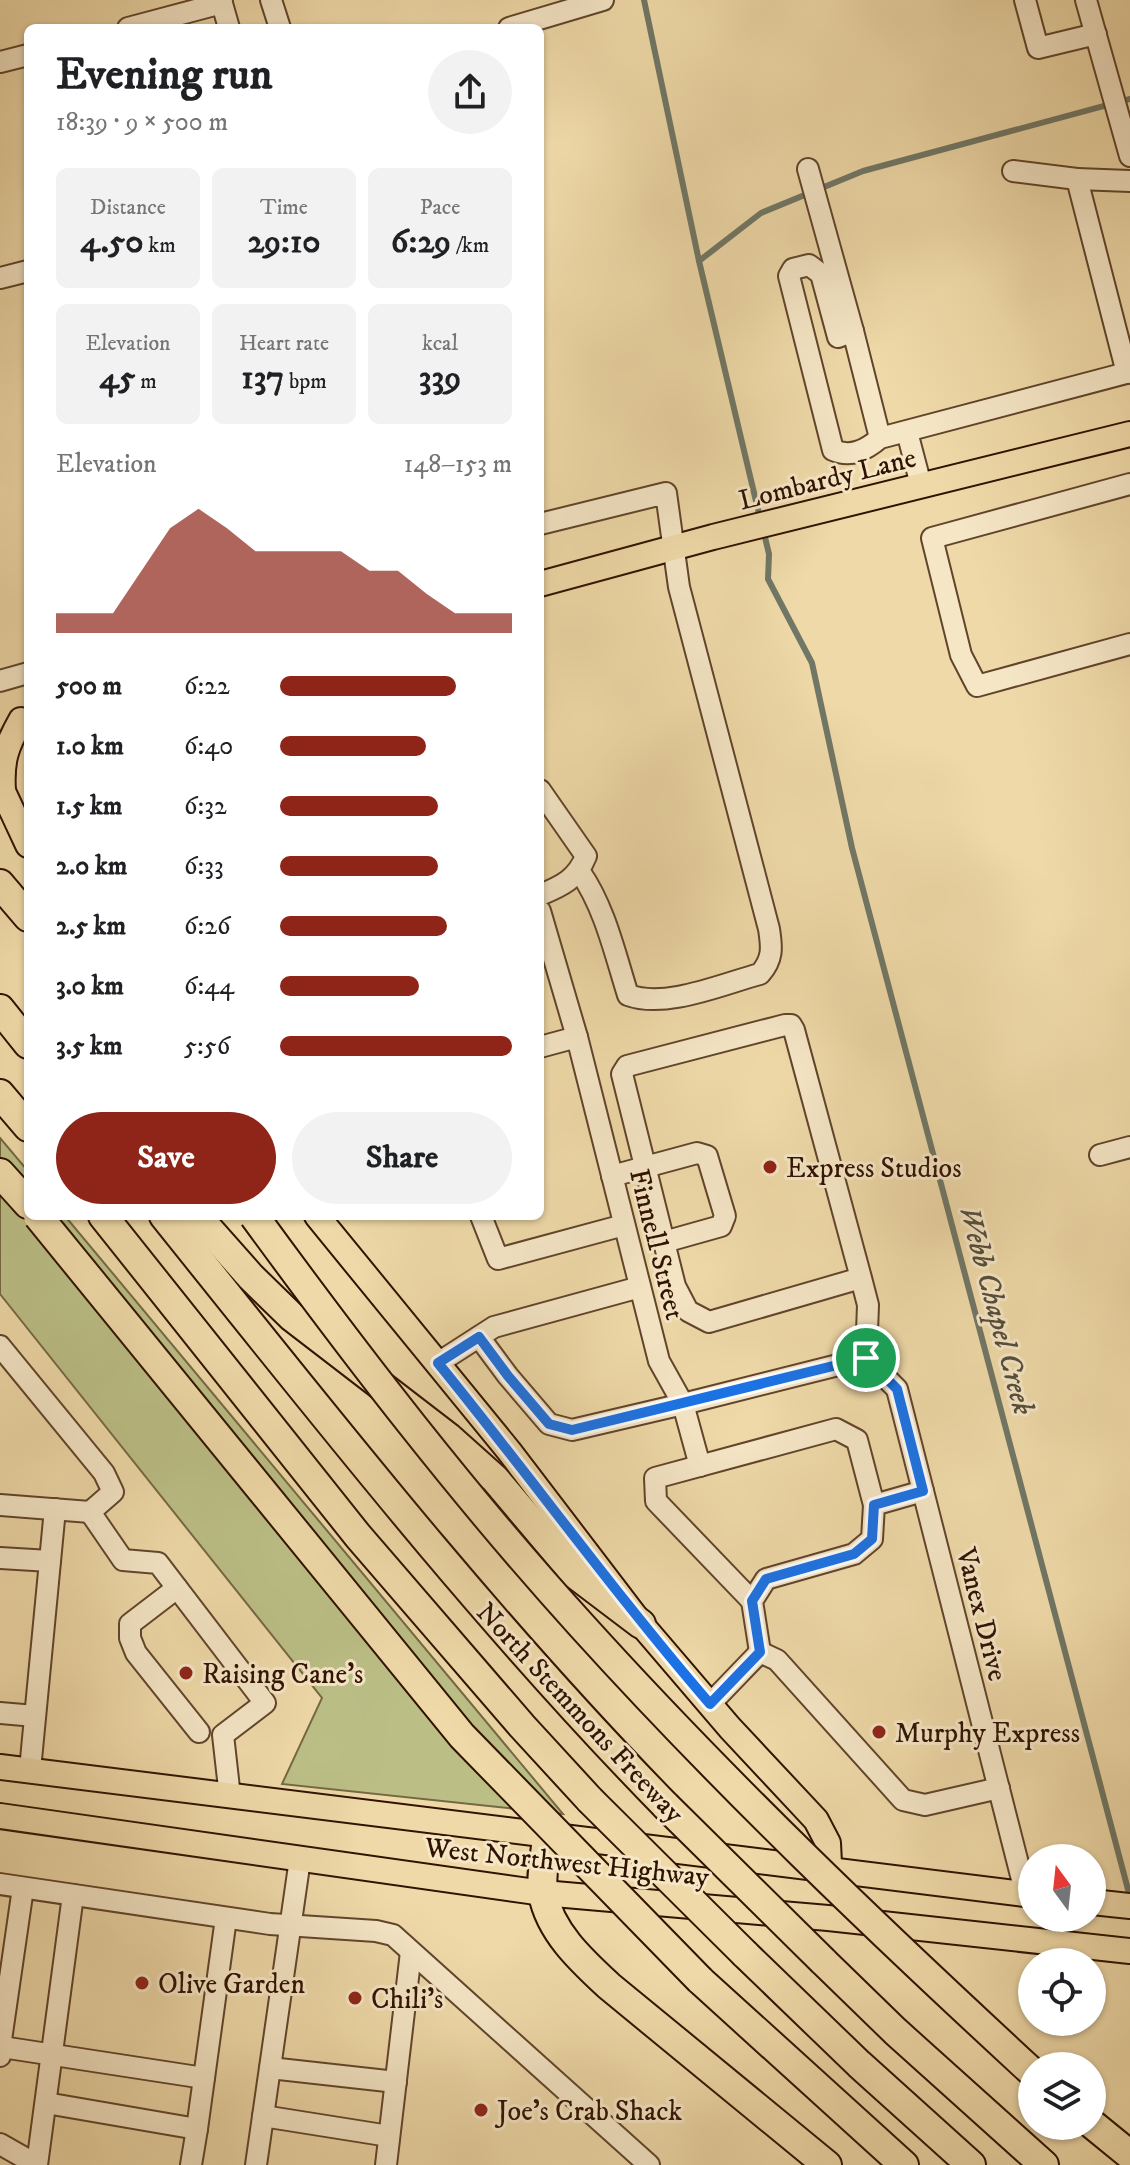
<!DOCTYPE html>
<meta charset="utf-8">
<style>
:root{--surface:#fff;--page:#f2f2f2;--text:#202124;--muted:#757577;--accent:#8f2418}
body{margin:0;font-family:"IM FELL DW Pica",serif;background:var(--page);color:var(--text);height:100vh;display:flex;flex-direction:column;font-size:30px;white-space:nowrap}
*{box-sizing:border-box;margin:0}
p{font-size:26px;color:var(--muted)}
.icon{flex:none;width:44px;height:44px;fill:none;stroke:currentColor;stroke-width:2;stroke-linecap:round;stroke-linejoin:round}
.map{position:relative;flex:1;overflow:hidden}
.panel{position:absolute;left:24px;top:24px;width:520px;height:1196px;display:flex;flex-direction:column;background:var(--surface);border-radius:12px;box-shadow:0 2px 6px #0004}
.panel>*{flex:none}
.needle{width:52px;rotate:345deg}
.tools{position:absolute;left:1018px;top:1844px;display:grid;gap:16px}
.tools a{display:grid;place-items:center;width:88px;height:88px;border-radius:50%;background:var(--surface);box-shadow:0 2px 6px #0004;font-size:40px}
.pin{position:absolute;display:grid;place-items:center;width:68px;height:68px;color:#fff;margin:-34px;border:4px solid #fff;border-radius:50%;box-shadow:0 2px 8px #0007}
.round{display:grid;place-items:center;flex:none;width:84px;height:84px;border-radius:42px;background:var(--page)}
.headline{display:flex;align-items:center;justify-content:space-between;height:136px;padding:0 32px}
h1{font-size:44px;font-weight:700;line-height:60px}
.figures{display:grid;grid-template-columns:repeat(3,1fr);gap:12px;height:136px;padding:8px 32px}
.figures div{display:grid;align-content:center;border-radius:12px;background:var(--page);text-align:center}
.figures b{font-size:34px;font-weight:700}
.figures small{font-size:22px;font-weight:400}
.figures p{font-size:22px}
.chart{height:224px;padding:16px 32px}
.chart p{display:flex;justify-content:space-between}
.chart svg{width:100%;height:144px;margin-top:8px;fill:var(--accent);opacity:.7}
.action{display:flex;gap:16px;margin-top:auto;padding:16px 32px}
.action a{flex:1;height:92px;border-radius:48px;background:var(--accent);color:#fff;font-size:32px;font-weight:700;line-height:92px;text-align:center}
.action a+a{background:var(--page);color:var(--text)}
ul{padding:0 32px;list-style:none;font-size:26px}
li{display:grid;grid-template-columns:128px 96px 1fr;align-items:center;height:60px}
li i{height:20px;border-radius:10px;background:var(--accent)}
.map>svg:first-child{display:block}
.green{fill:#bbbf86;stroke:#766844;stroke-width:2}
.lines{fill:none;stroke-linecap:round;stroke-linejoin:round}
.stream{stroke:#707766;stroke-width:6}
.minor-casing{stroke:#60442b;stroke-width:24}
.major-casing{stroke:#301201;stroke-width:28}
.highway-casing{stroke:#301201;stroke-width:32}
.minor{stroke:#f5e6c6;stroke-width:20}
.major{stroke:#efd9a8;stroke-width:24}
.highway{stroke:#efd9a8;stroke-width:28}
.highway-bridge-casing{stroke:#301201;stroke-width:32;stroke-linecap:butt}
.highway-bridge{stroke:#efd9a8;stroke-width:28}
.route-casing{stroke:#fff;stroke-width:16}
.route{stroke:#1a73e8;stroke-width:10}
.poi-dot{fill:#8f2418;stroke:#f5e6c6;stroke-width:3}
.labels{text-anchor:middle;stroke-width:6;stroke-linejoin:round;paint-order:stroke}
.street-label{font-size:28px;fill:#301201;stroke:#f5e6c6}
.poi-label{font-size:28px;fill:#301201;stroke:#f5e6c6;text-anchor:start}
.water-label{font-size:30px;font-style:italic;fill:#554d3c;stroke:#f5e6c6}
</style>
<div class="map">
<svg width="1130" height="2165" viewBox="0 0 1130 2165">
<rect width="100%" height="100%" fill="#efd9a8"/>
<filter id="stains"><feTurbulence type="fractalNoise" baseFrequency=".0025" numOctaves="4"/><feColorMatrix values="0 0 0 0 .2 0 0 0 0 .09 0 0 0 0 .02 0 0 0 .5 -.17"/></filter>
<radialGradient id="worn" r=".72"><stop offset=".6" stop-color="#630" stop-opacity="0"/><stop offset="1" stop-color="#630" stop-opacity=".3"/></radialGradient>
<path class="green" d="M0 1138 28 1171V1216H65L563 1814 282 1784 322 1698 0 1294Z"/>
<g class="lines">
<g class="stream">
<path d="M644 0 699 261 760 518"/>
<path d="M699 261 761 213 863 171 1130 99"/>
<path d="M763 529 769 554 768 579 812 663 852 848 1130 1897"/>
</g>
<g class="minor-casing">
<g id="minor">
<path d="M221 0 229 28"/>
<path d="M271 0 280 28"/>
<path d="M1025 0 1038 48 1096 34"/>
<path d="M1086 0 1130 156"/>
<path d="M128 28 222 3"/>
<path d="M509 28 603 0"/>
<path d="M0 62 28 55"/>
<path d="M808 169 853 331"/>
<path d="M1013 171 1077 179 1127 373"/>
<path d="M1077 179 1130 181"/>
<path d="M0 278 28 271"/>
<path d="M907 432 921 485"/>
<path d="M880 438 853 331 838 337 821 274 809 265 793 269 789 276 833 450C851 458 866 450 880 438L1130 372"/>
<path d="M1130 484 932 538 961 655 977 686 1130 644"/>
<path d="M540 524 666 493 679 587 769 929C772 948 773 959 760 974 722 984 666 1009 628 995 615 954 605 908 580 872"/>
<path d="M0 681 28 673"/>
<path d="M540 790 586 856C577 879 562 886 540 895"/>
<path d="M540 911 577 1037 659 1361 683 1404 866 1358"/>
<path d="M540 1047 577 1037"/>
<path d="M1100 1155 1130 1147"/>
<path d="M612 1176 697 1153 707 1156 725 1216 721 1226 664 1242"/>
<path d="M481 1216 498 1259 624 1225"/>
<path d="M861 1278 709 1322 688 1311 675 1286 622 1074 627 1066 785 1025H791L794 1030 861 1278 868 1305 866 1358"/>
<path d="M479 1337 508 1376 549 1424 572 1430 683 1404 700 1466"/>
<path d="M0 1346 104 1473 113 1492 90 1512 123 1560 158 1563 265 1703 223 1735 230 1797"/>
<path d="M866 1358 897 1389 1026 1895"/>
<path d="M438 1363 494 1327 640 1287"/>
<path d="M0 1505 90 1512"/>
<path d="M0 1558 50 1561"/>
<path d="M177 1588 130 1624V1638L136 1653 199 1732"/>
<path d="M752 1601 656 1501 655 1478 836 1429 857 1440 874 1505"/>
<path d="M760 1652 777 1660 903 1800 925 1805 999 1788"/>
<path d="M760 1652 752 1601 766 1579 854 1554 872 1539 874 1505 923 1491"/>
<path d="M710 1704 760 1652"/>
<path d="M0 1713 35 1716"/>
<path d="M30 1770 55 1509"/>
<path d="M0 1884 270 1924 376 1931 393 1935 649 2165"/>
<path d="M0 2047 23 1888"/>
<path d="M0 2056 2 2047 204 2078"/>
<path d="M270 2068 396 2082"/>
<path d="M46 2103 197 2129 226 1918"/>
<path d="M263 2116 389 2136"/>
<path d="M0 2144 37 2165"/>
<path d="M37 2165 73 1895"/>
<path d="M191 2165 197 2129"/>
<path d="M256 2165 300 1859"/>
<path d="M386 2165 411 1952"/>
</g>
</g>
<g class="major-casing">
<g id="major">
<path d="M540 584 713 537 1130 434"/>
<path d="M0 785 28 845"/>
<path d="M3 791C1 760 6 747 21 720"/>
<path d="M317 1216 509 1451 641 1624 730 1728 816 1820 828 1843 830 1884"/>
<path d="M0 1767 1032 1895"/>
<path d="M0 1816 543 1893 828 1918 1130 1951"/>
<path d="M1092 1902 1130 1906"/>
</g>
</g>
<g class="highway-casing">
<g id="highway">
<path d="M0 884 28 917"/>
<path d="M0 1009 28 1044"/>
<path d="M0 1094 28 1127"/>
<path d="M0 1173 28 1204"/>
<path d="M103 1216 358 1536 522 1726 590 1800"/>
<path d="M164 1216C326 1418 485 1621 666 1806"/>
<path d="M197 1216 251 1277 292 1317 448 1437 495 1479 575 1574 641 1624"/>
<path d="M547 1836C546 1854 540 1876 543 1894 550 1932 582 1961 609 1986L827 2165"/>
<path d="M745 1954 859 2064 971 2165"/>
<path d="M823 1961 895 2031 1044 2165"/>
<path d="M700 1980 904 2165"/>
<path d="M1092 2124 1130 2155"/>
</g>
</g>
<use href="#minor" class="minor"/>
<use href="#major" class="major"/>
<use href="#highway" class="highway"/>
<g class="highway-bridge-casing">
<g id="highway-bridge">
<path d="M38 1216 462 1736 700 1980"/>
<path d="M254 1216C357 1357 464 1496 582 1626 724 1783 877 1929 1032 2072"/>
<path d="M590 1800 745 1954"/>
<path d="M666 1806 823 1961"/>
</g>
</g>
<use href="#highway-bridge" class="highway-bridge"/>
</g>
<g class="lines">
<g class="route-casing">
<path id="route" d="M479 1337 508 1376 549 1424 572 1430 866 1358 897 1389 923 1491 874 1505 872 1539 854 1554 766 1579 752 1601 760 1652 710 1704C615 1594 530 1476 438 1363Z"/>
</g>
<use href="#route" class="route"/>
</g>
<g class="poi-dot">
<circle cx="770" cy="1167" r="8"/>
<circle cx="186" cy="1673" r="8"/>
<circle cx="879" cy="1732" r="8"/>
<circle cx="142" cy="1983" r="8"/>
<circle cx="355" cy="1998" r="8"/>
<circle cx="481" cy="2110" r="8"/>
</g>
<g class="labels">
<g class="street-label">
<text transform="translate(827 478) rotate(-14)" y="10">Lombardy Lane</text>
<text transform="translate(658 1244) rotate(76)" y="10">Finnell Street</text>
<text transform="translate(983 1614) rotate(76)" y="10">Vanex Drive</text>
<text transform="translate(581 1712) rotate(47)" y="10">North Stemmons Freeway</text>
<text transform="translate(567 1861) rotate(6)" y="10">West Northwest Highway</text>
</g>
<g class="poi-label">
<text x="786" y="1177">Express Studios</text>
<text x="202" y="1683">Raising Cane's</text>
<text x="895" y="1742">Murphy Express</text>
<text x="158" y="1993">Olive Garden</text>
<text x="371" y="2008">Chili's</text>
<text x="497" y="2120">Joe's Crab Shack</text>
</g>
<g class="water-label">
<text transform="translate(997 1310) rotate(75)" y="10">Webb Chapel Creek</text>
</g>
</g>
<rect width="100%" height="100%" filter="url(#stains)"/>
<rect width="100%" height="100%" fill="url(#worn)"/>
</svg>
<div class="tools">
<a><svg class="needle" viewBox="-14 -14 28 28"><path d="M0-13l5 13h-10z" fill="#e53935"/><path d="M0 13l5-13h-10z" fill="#757577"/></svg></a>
<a><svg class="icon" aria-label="locate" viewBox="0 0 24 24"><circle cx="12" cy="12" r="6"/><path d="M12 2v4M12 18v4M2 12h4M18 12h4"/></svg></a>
<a><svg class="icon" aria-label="layers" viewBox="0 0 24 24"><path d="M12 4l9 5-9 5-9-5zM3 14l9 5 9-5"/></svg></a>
</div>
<div class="pin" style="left:866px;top:1358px;background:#1e9e55"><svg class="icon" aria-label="arrive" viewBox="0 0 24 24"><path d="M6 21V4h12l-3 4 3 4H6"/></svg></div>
<section class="panel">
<div class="headline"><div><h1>Evening run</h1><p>18:39 · 9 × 500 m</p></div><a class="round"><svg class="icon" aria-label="share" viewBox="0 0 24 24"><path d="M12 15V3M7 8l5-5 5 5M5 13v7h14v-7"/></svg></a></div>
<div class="figures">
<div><p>Distance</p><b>4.50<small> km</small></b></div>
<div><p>Time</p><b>29:10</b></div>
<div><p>Pace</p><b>6:29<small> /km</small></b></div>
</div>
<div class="figures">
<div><p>Elevation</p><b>45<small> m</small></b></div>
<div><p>Heart rate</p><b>137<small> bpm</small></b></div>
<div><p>kcal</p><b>339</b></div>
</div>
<div class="chart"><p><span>Elevation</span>148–153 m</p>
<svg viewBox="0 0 160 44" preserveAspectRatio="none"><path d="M0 44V38L10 38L20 38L30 25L40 12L50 6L60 12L70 19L80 19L90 19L100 19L110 25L120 25L130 32L140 38L150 38L160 38V44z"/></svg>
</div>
<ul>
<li><b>500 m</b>6:22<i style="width:76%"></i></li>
<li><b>1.0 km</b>6:40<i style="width:63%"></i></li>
<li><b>1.5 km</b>6:32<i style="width:68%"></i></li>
<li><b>2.0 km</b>6:33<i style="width:68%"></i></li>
<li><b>2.5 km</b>6:26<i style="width:72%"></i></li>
<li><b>3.0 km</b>6:44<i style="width:60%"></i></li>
<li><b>3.5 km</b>5:56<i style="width:100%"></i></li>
</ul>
<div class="action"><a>Save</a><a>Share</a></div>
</section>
</div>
